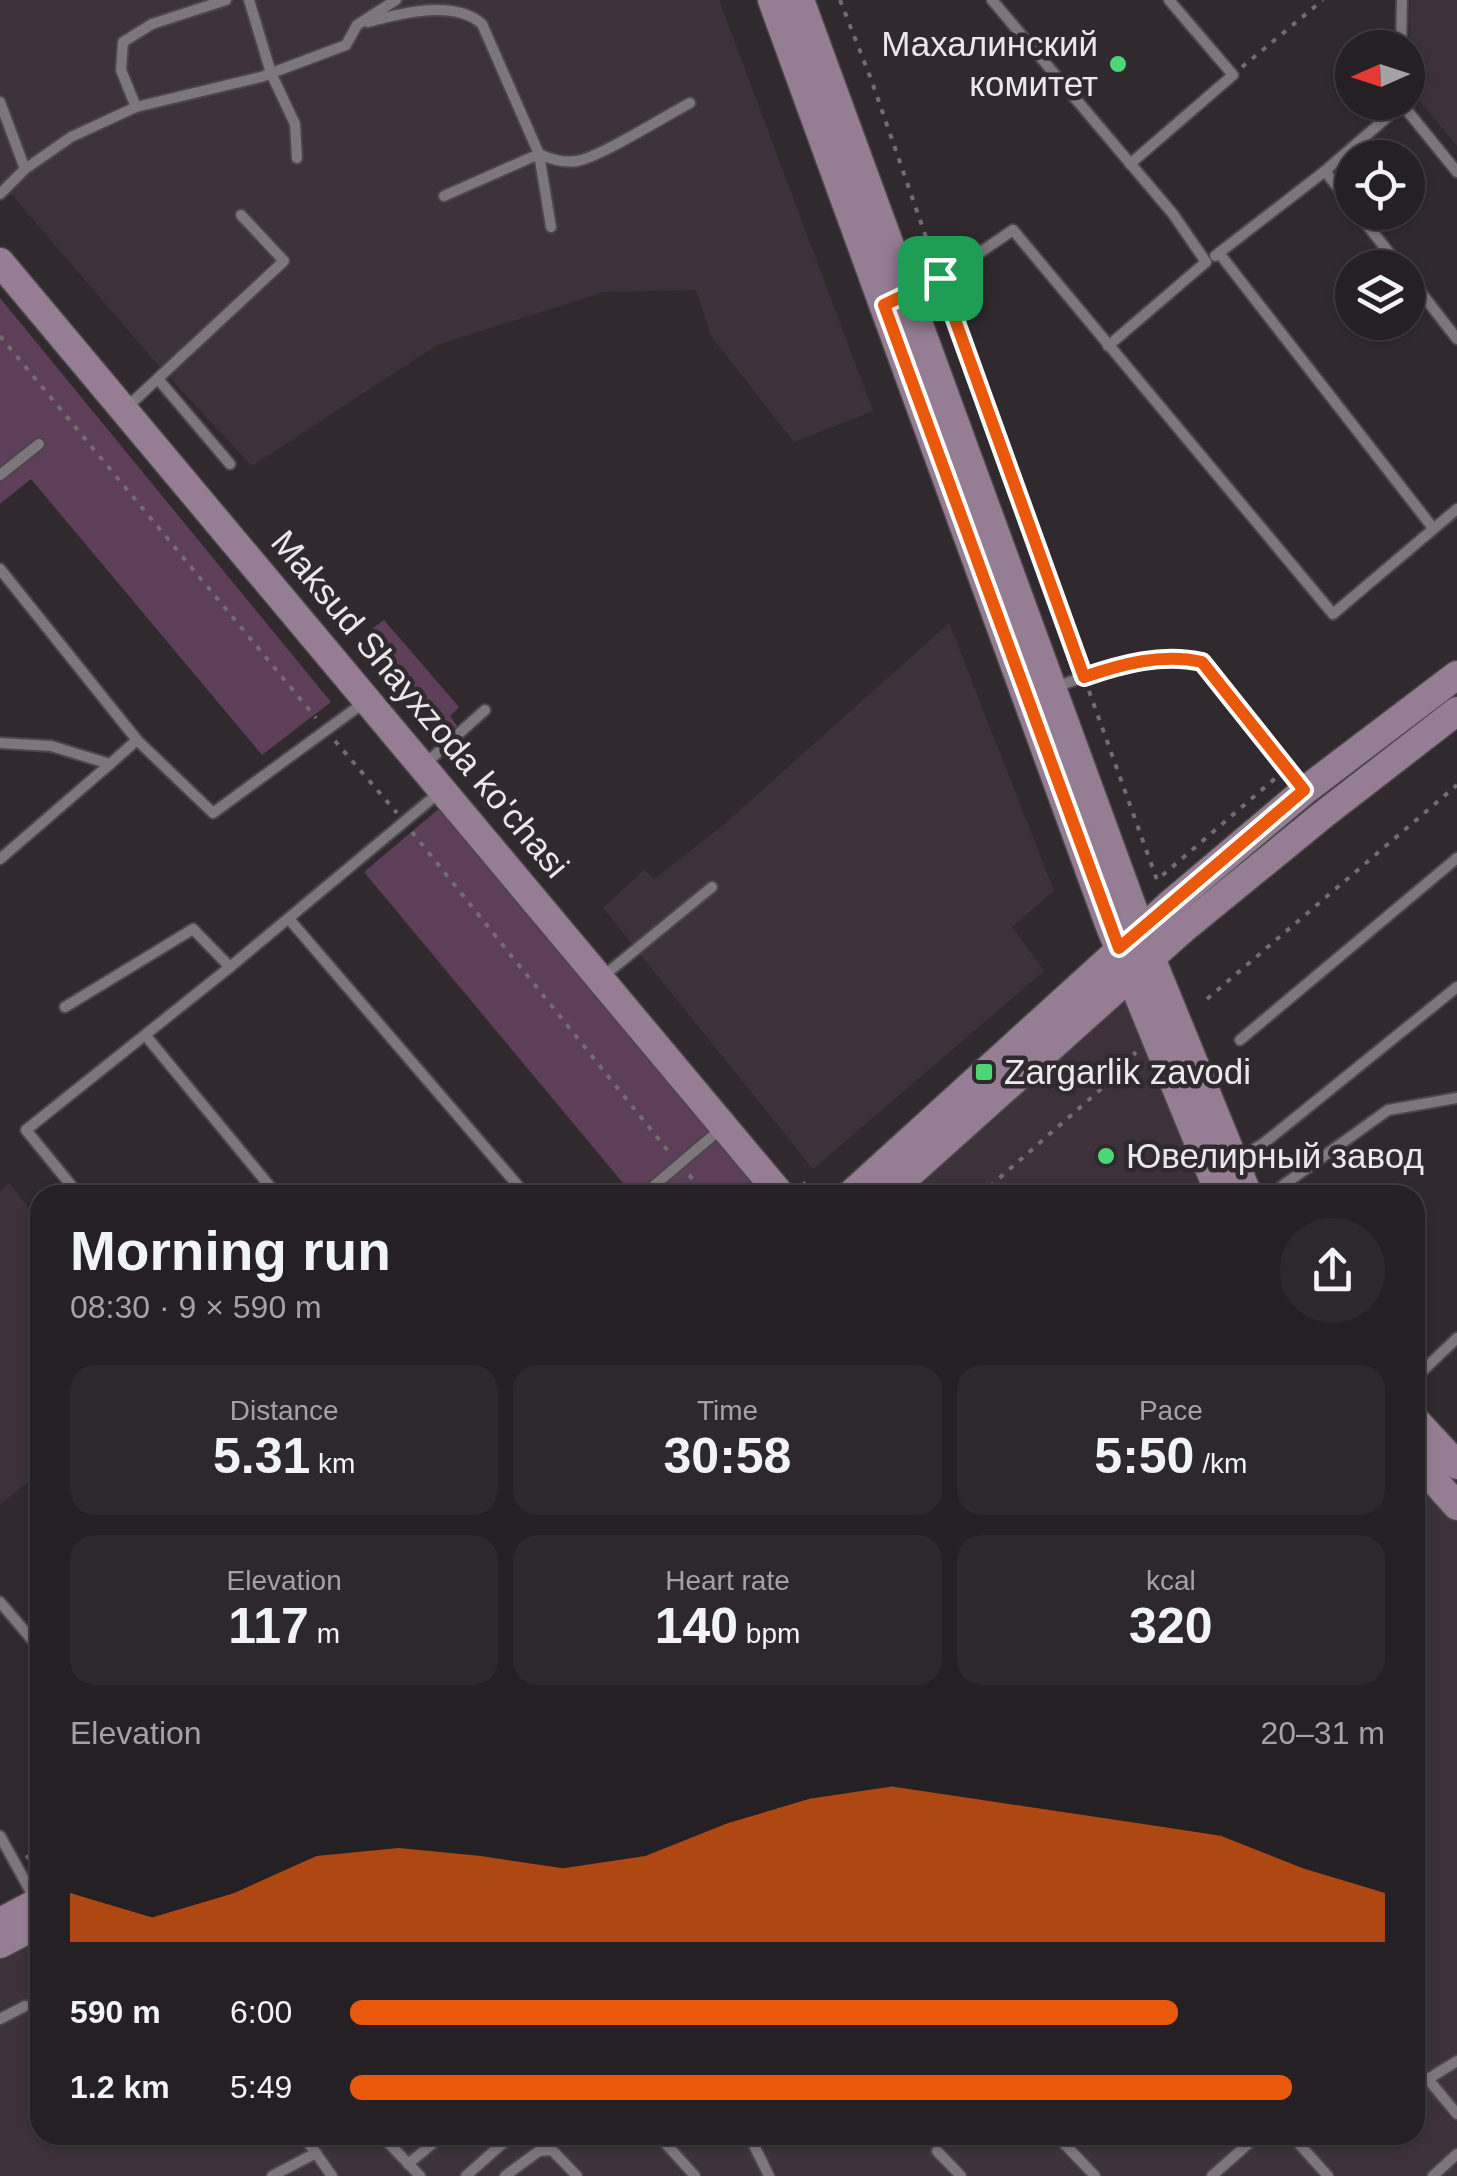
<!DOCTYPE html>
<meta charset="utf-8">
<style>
:root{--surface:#242023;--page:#2c282b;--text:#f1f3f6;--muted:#a3a3a6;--line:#413e41;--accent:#ea580c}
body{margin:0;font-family:Helvetica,sans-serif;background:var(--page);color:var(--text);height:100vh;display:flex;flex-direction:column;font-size:38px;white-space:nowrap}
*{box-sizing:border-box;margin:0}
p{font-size:32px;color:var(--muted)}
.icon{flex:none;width:55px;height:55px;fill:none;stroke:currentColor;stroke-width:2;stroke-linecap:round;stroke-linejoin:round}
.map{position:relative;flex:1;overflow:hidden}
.details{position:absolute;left:30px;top:1185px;width:1395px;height:960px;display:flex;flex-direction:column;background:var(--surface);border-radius:30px;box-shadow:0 2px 8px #0004,0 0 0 2px var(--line)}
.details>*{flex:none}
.needle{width:65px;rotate:267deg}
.buttons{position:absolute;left:1335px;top:30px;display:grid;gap:20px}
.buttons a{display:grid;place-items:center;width:90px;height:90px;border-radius:50%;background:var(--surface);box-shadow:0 2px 8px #0004,0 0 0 2px var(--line);font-size:50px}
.pin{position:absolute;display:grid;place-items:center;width:85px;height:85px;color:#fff;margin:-42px;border-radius:20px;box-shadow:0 5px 15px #0006}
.round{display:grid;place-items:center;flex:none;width:105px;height:105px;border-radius:52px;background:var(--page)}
.summary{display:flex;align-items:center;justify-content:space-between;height:170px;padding:0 40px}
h1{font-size:55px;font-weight:600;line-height:75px}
.stats{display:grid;grid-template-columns:repeat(3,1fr);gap:15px;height:170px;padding:10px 40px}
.stats div{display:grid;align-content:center;border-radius:25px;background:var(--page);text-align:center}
.stats b{font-size:50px;font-weight:600}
.stats small{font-size:28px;font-weight:400}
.stats p{font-size:28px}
.chart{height:280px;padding:20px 40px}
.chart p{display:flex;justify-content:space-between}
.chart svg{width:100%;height:180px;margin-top:10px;fill:var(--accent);opacity:.7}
ul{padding:0 40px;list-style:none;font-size:32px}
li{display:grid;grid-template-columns:160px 120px 1fr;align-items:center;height:75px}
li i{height:25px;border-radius:12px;background:var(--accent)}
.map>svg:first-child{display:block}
.built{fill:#3d323b}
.green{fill:#5d3f5a}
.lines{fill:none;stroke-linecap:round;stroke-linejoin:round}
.lane-casing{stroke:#4b464a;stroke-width:14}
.secondary-casing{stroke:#4b464a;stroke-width:31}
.path{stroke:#726d72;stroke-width:4;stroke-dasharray:5 8;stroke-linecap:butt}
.lane{stroke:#7d767c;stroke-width:10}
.secondary{stroke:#957e93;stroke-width:28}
.route-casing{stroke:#fff;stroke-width:20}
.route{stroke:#ea580c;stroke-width:12}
.poi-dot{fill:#4cd676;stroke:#302a2f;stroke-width:4}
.labels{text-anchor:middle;stroke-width:9;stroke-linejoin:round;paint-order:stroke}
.poi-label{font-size:35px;fill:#ebe7eb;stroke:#302a2f;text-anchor:start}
.street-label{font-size:35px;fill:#ebe7eb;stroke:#302a2f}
</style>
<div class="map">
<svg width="1457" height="2176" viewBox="0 0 1457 2176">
<rect width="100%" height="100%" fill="#302a2f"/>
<g class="built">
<path d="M0 0H719L873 411 794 442 711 336 696 290 604 292 437 345 252 466 164 372 0 181Z"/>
<path d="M1410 0H1457V146L1409 88Z"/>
<path d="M949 623 1054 891 1012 927 1044 971 813 1169 603 908 644 870 654 879 721 827Z"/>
<path d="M1130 977 1220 1195H886Z"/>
<path d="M9 1183 40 1222V1472L0 1505V1191Z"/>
<path d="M1415 1459 1457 1506V2176H0V1944L40 1923V2135H1415Z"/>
</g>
<g class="green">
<path d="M0 298 331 702 262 755 31 479 0 504Z"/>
<path d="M384 620 459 707 450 716 458 727 452 732 369 631Z"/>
<path d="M441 807 763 1195H633L364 872Z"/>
</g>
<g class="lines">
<g class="lane-casing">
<g id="lane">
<path d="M249 0 271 73 295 124 297 158"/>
<path d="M992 0 1173 214 1206 262 1108 346"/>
<path d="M368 22C405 12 455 0 482 24L539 154C550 159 564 163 577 161 600 157 665 116 690 103"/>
<path d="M1401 48 1402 0"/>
<path d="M0 102 25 169"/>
<path d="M1401 103 1457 172"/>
<path d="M136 107 121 70 123 42 152 24 226 0"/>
<path d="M1130 164 1233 75 1169 0"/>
<path d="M1325 171 1352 206"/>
<path d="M0 194 25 169 71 137 136 107 261 77 346 45 357 25 396 0"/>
<path d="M444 196 539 154 551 227"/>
<path d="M1357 212 1401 268"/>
<path d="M1219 253 1433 528"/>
<path d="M1215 256 1325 171 1400 106"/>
<path d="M1408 276 1457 339"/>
<path d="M911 294 941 279 1013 230 1333 614 1457 509"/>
<path d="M158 379 230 464"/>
<path d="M125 409 284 261 241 215"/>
<path d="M0 475 39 444"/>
<path d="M0 569 137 740 213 813 366 701"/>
<path d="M1052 688C1100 672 1151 650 1202 662L1304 790"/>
<path d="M0 743 51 746 110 764 137 740"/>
<path d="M423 766 485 710"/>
<path d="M0 859 110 764"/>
<path d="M289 919 526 1195"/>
<path d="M601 978 712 887"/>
<path d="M65 1007 193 929 230 967"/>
<path d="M146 1036 277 1195"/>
<path d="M1240 1040 1457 858"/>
<path d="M1238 1159 1264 1143 1457 987"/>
<path d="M1282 1186 1388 1110 1457 1098"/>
<path d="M79 1195 26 1130 230 967 441 791"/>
<path d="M643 1195 723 1127"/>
<path d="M1415 1378 1457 1338"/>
<path d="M0 1602 40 1649"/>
<path d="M0 1836 36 1901"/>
<path d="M0 2019 25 2006"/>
<path d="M1415 2072 1428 2079 1457 2114"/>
<path d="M1428 2079 1457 2061"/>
<path d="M303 2135 332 2176"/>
<path d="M381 2135 420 2176"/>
<path d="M658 2135 695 2176"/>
<path d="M749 2135 769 2176"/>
<path d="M1056 2135 1095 2176"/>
<path d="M1291 2135 1328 2176"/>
<path d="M937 2151 961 2176"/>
<path d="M408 2164 443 2135"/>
<path d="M272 2176 316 2153"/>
<path d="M466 2176 512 2135"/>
<path d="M505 2176 539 2151 552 2150 577 2176"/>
<path d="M1212 2176 1258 2135"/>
<path d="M1433 2176 1457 2154"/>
</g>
</g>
<g class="secondary-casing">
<g id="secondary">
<path d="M772 0 1109 924 1220 1195"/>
<path d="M800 0 1151 958 1248 1195"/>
<path d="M0 262 781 1195"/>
<path d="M850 1195 1170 904 1304 791 1457 675"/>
<path d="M886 1195 1182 930 1324 814 1457 711"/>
<path d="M1415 1420 1457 1465"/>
<path d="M1415 1459 1457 1506"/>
<path d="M0 1922 40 1901"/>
<path d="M0 1944 40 1923"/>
</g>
</g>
<g class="path">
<path d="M840 0 871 79 935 263"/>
<path d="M1242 67 1323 0"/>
<path d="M945 291 1079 663"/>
<path d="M0 336 316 718"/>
<path d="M1089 691 1157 880 1278 776"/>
<path d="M335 741 397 813"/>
<path d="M412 832 669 1152"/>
<path d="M1207 999 1457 785"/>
<path d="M689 1175 708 1195"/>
<path d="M802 1186 806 1182 820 1191 831 1182"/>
<path d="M980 1195 1116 1076 1136 1052"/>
<path d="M26 1858 40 1848"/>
</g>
<use href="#lane" class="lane"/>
<use href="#secondary" class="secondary"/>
</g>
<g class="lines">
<g class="route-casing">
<path id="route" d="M940 278 1084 677C1122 664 1162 653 1202 662L1304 790 1119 948 884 305Z"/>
</g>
<use href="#route" class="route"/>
</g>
<g class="poi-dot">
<circle cx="1118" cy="64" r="10"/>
<rect x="974" y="1062" width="20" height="20" rx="5"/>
<circle cx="1106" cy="1156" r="10"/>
</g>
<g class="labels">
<g class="poi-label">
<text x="1098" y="56" text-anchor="end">Махалинский<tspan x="1098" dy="40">комитет</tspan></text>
<text x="1004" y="1084">Zargarlik zavodi</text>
<text x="1126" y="1168">Ювелирный завод</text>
</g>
<g class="street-label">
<text transform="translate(420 704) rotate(50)" y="12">Maksud Shayxzoda ko'chasi</text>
</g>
</g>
</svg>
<div class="buttons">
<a><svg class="needle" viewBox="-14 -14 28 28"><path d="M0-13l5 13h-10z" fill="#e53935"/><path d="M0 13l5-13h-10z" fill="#a3a3a6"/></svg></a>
<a><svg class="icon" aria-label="locate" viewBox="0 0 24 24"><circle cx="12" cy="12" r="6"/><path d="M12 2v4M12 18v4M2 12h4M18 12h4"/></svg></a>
<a><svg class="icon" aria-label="layers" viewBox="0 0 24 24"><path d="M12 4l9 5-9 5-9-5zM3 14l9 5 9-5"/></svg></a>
</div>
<div class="pin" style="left:940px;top:278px;background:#1e9e55"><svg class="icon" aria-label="arrive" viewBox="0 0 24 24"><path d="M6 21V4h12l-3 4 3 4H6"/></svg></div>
<section class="details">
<div class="summary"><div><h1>Morning run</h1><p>08:30 · 9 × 590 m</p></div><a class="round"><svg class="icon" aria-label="share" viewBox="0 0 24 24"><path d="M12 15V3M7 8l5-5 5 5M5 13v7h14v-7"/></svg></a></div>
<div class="stats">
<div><p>Distance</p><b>5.31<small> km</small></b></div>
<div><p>Time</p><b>30:58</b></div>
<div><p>Pace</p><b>5:50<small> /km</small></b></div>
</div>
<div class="stats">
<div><p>Elevation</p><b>117<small> m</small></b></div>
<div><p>Heart rate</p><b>140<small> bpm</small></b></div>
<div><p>kcal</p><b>320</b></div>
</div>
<div class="chart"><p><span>Elevation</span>20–31 m</p>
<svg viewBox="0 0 160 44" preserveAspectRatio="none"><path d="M0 44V32L10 38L20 32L30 23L40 21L50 23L60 26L70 23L80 15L90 9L100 6L110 9L120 12L130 15L140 18L150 26L160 32V44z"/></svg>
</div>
<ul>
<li><b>590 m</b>6:00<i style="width:80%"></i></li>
<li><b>1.2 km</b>5:49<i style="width:91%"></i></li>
</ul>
</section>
</div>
